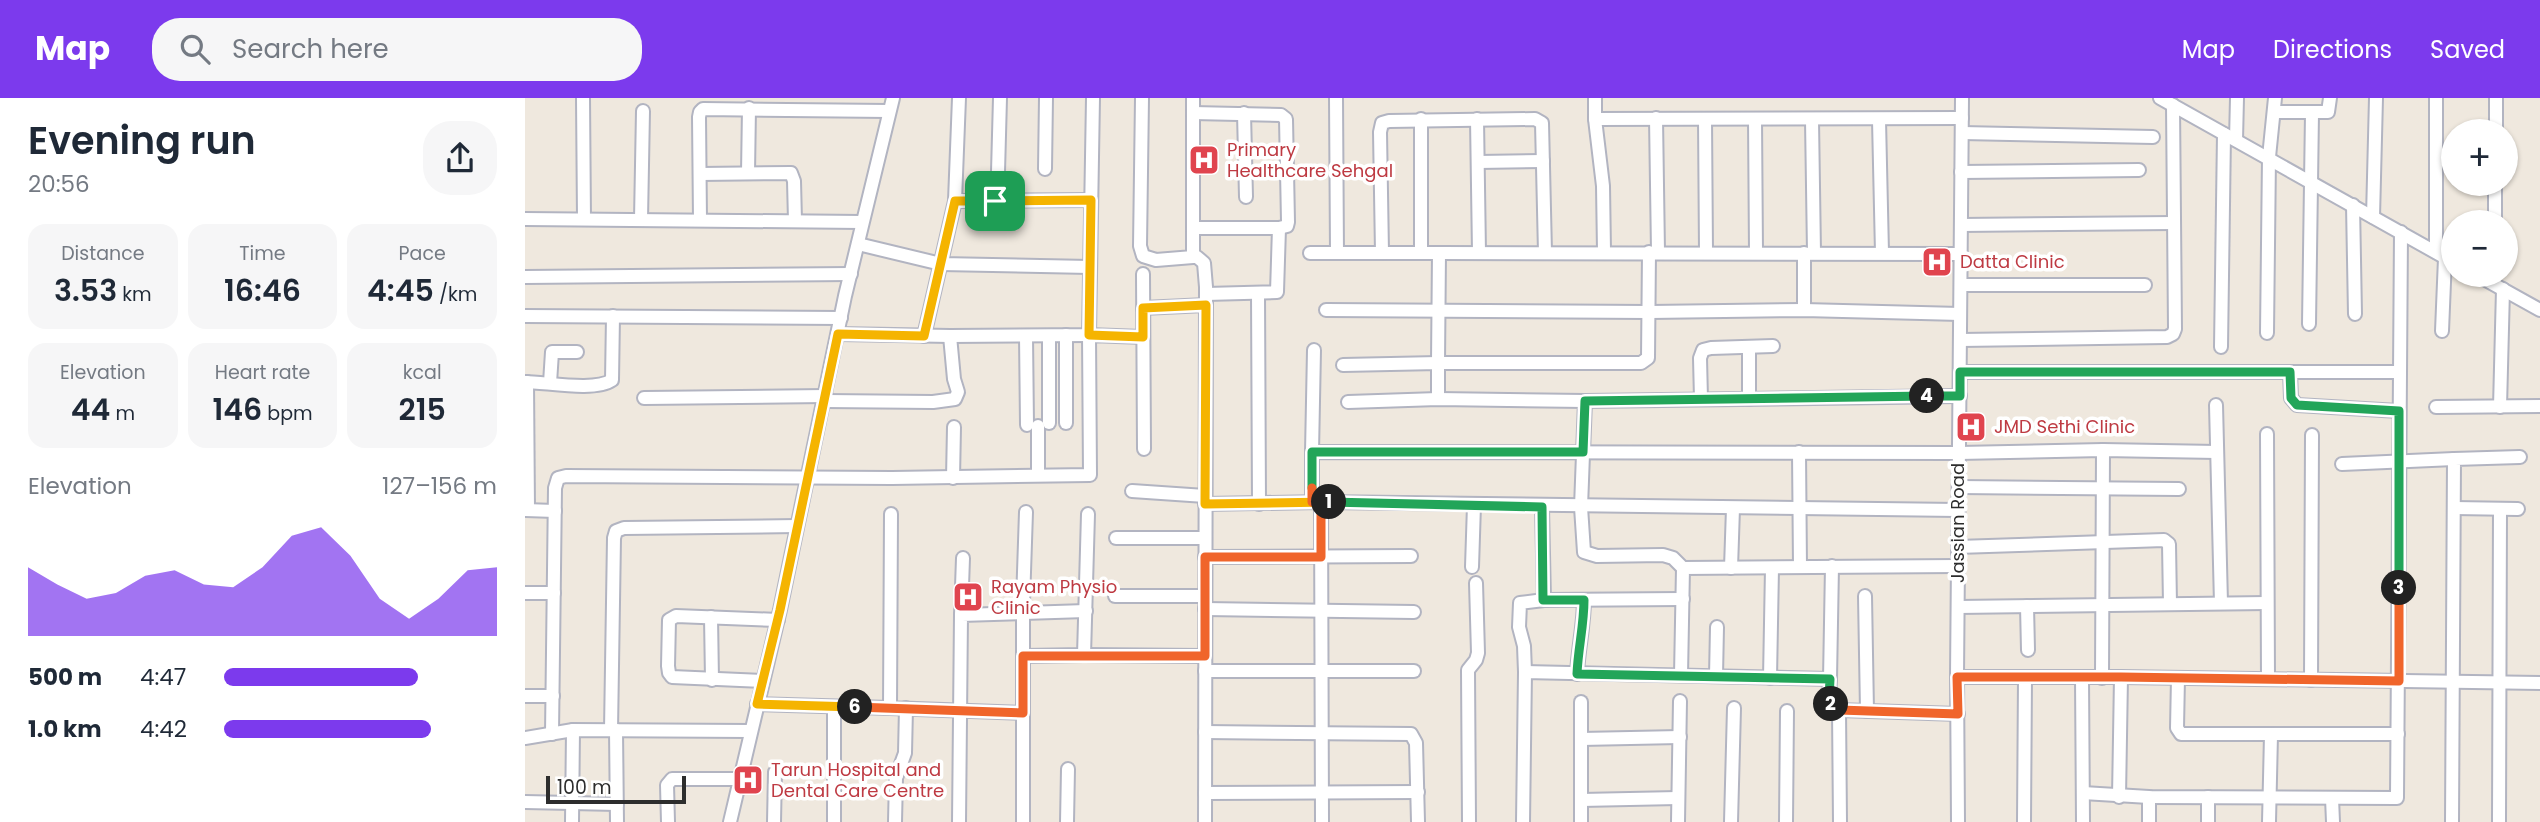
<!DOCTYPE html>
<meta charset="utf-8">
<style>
:root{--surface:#fff;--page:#f6f6f7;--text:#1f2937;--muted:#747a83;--accent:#7c3aed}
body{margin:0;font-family:Poppins,sans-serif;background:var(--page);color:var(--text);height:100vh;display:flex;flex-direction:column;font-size:26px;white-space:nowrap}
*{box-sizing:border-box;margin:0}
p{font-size:23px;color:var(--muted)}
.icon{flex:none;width:38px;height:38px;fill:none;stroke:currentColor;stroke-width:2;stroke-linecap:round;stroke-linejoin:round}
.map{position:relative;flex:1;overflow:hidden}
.details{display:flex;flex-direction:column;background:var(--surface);width:525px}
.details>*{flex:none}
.tools{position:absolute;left:1916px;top:21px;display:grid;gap:14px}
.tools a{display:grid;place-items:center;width:77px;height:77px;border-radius:50%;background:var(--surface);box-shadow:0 2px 5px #0004;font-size:35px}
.scale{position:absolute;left:21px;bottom:18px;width:140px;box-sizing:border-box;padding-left:7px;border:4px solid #2d2d2d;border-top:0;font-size:19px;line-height:24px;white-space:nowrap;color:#2d2d2d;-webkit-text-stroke:5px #fff;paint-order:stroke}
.pin{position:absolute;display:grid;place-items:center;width:60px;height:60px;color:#fff;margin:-30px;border-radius:14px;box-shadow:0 4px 10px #0006}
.km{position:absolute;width:35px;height:35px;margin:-18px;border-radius:50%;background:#222;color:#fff;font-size:19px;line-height:35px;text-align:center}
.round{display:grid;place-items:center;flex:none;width:74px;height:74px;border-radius:28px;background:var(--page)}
.head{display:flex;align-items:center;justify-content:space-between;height:119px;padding:0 28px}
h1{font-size:38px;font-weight:600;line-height:52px}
.figures{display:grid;grid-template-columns:repeat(3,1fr);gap:10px;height:119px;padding:7px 28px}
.figures div{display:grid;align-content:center;border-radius:18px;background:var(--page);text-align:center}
.figures b{font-size:30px;font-weight:600}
.figures small{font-size:19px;font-weight:400}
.figures p{font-size:19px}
.chart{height:196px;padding:14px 28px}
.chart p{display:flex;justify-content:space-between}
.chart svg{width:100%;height:126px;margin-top:7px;fill:var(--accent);opacity:.7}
ul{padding:0 28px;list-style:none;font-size:23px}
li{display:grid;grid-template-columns:112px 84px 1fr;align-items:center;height:52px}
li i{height:18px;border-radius:9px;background:var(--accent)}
header{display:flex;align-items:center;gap:42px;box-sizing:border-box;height:98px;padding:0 35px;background:var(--accent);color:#fff}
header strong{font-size:33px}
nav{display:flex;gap:38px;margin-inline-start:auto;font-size:24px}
.search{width:490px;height:63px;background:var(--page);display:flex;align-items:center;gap:18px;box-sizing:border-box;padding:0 24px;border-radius:28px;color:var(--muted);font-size:26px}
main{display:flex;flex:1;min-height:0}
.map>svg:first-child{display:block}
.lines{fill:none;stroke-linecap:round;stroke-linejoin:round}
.minor-casing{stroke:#b2b4c1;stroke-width:16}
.minor{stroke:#fff;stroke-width:12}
.split-1-casing{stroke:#fff;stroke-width:14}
.split-2-casing{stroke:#fff;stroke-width:14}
.split-3-casing{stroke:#fff;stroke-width:14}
.split-4-casing{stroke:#fff;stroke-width:14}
.split-5-casing{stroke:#fff;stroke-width:14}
.split-6-casing{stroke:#fff;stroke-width:14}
.split-7-casing{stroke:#fff;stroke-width:14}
.split-1{stroke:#f5b400;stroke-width:9}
.split-2{stroke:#22a559;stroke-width:9}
.split-3{stroke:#f0652b;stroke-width:9}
.split-4{stroke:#22a559;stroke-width:9}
.split-5{stroke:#22a559;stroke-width:9}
.split-6{stroke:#f0652b;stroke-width:9}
.split-7{stroke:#f5b400;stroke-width:9}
.labels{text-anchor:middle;stroke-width:7;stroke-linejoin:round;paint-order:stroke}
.health-label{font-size:18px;fill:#be3a42;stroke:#fff;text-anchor:start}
.street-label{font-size:18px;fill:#2d2d2d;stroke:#fff}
</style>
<header>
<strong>Map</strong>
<div class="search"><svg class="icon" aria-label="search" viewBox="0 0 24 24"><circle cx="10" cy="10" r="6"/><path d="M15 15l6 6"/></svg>Search here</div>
<nav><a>Map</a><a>Directions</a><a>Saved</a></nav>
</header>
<main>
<section class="details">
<div class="head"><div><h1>Evening run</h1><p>20:56</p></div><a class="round"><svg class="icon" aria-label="share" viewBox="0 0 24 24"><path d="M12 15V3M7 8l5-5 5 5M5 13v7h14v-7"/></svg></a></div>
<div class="figures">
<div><p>Distance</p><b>3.53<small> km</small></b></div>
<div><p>Time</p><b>16:46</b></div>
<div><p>Pace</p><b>4:45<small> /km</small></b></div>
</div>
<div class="figures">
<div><p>Elevation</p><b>44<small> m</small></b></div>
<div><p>Heart rate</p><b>146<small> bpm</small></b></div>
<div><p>kcal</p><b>215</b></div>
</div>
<div class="chart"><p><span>Elevation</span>127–156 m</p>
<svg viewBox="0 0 160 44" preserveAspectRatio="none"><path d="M0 44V20L10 26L20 31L30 29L40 23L50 21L60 26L70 27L80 20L90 9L100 6L110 16L120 31L130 38L140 31L150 21L160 20V44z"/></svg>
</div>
<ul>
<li><b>500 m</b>4:47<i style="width:71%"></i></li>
<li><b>1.0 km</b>4:42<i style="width:76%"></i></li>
</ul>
</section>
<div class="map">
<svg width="2015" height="724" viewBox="0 0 2015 724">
<rect width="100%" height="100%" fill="#efe8de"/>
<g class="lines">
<g class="minor-casing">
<g id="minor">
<path d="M58 0 59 121"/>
<path d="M617 0 615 148 618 158 631 162 668 159V0"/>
<path d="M811 0 812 155"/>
<path d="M1070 0V21L1078 88 1079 153"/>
<path d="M1635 0 1928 164"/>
<path d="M1911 0V154"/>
<path d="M1750 14H1803L1805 0"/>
<path d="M668 15 756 17 761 21 763 124 762 128 754 130"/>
<path d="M719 15 721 99"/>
<path d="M1131 20 1133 154"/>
<path d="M896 21V155"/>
<path d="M952 21 954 155"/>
<path d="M1070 21 1437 20"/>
<path d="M1180 21 1181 154"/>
<path d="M1230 21 1231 154"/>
<path d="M1287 22 1289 155"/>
<path d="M1354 22 1357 155"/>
<path d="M1971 33V0"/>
<path d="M1437 35 1628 39"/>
<path d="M1711 42 1712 0"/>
<path d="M953 64 1018 63"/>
<path d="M520 71 521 0"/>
<path d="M473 74 475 0"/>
<path d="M1436 74 1614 72"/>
<path d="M223 75 224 10"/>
<path d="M175 76 266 75 269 83 270 123"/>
<path d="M430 103 566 102"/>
<path d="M1828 107 1830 216"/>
<path d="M1848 119 1851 0"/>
<path d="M0 121 337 124"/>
<path d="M116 121 118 13"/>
<path d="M175 122 174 19 175 14 178 11 364 13"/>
<path d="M1970 124V86"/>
<path d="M1436 127 1649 125"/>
<path d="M668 130H754L752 194 681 196"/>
<path d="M333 146 416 166 565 169"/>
<path d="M785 155H914L913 265H1116L1123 260 1124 154"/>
<path d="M857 155 855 34 857 25 864 23 1010 21 1017 25 1020 155"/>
<path d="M914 155 1436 156"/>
<path d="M1279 155V212"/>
<path d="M668 159H672L679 165 681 189 680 724"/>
<path d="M618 176 619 351"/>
<path d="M1952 177 2015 212"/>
<path d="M0 179 326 176"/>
<path d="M1436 187H1620"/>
<path d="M733 195 734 406"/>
<path d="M618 210 681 207"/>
<path d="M801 212 1125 214 1279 212 1435 216"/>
<path d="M0 218 316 220"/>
<path d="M1784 226 1787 15"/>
<path d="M1917 233 1920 160"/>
<path d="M1742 235 1744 59 1750 0"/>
<path d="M313 236 425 238 564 237 568 0"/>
<path d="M541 237V325"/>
<path d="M399 238 430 103 434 0"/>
<path d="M501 238 502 327"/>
<path d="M524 238V325"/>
<path d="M1435 242 1642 239 1648 236 1650 231 1648 7"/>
<path d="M1696 249 1699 36"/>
<path d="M818 267 913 265V301"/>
<path d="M1435 274H1875"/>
<path d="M1765 274 1766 300 1772 307 1874 313"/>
<path d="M0 284C21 284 70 294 87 282L88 218"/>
<path d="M2 284 3 412"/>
<path d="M25 285 27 254H52"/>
<path d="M119 300 301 298"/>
<path d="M1176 301 1175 260 1178 252 1186 250 1248 248"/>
<path d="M1224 301V249"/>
<path d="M300 303 408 304 430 301 433 294 429 281 425 238"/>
<path d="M1060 303 1435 298"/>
<path d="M823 304 913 301 1060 303 1056 409 1059 454 1072 458 1138 457 1148 460 1158 470"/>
<path d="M1691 307 1696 505"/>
<path d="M1911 309 2015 308"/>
<path d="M1975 309 1978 191"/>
<path d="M513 328V377"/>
<path d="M1742 336 1743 581"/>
<path d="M787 354 789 252"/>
<path d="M1274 354 1275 469"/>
<path d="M1817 366 1929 361"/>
<path d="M428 380 429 329"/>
<path d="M1434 389 1654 391"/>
<path d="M607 393 680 398"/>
<path d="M787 404V354L1434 355 1578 352 1692 354"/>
<path d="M796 404 797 724"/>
<path d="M680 406 796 404 1433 412"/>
<path d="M1017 409 1019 502"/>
<path d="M1929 410 1993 411"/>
<path d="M0 412 30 413"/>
<path d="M366 416 365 610 498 615"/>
<path d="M591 440H680"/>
<path d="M1433 449 1639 442 1644 446 1645 506"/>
<path d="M680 459 886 458"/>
<path d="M947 469 949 407"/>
<path d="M1206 470 1208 410"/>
<path d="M0 495H29"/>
<path d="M590 498H680"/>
<path d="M1340 498 1342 613"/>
<path d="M1502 508 1503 552"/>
<path d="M1433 509 1742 505"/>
<path d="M680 511 889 514"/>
<path d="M436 517 438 460"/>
<path d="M186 519 187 582"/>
<path d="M559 557 680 558"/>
<path d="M498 558 559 557 563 416"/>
<path d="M680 573H889"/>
<path d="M1000 574 999 548 994 529 995 505 1019 502 1158 501"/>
<path d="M1052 576C1053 551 1059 527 1059 502"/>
<path d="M1156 577 1158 470 1433 468"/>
<path d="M1191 578 1192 529"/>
<path d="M1432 579H1596L2015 585"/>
<path d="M1245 580 1247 470"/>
<path d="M1557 580 1558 724"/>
<path d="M1577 580 1578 352"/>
<path d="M1653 580 1652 630 1656 636H1873"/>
<path d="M1305 581 1304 601 1314 612 1433 616"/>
<path d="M1786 582 1787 337"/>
<path d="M238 583 147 579 144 575 143 568 144 522 151 518 253 522"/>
<path d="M0 598H28"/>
<path d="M232 606 365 610"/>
<path d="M1314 612 1315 724"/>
<path d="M86 632 89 440 91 433 99 430 272 428"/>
<path d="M91 632 92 724"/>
<path d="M680 634 886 636 891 645 893 724"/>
<path d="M27 636 30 390 33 380 41 378 367 380 565 377 564 237 618 239"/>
<path d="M0 640 48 632 226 633"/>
<path d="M1056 641 1155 639"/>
<path d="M680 695 893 694"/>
<path d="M1558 695 1624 699 1872 700 1876 134"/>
<path d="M1594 699 1596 579"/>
<path d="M1624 699V724"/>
<path d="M1683 699V724"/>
<path d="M1807 700 1808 724"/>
<path d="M1056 702 1153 700"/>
<path d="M0 704 92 706"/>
<path d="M47 724 48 632"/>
<path d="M143 724 142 687 147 681H214"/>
<path d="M205 724 255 512 320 198 368 0"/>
<path d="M249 724 250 674"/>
<path d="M309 724V609"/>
<path d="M370 724 371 680 380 655 381 610"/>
<path d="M434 724 436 517 561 513"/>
<path d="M498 724V504L501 414"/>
<path d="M542 724 543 671"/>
<path d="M944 724 943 572 951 562 953 555 951 485"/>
<path d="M998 724 1000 574 1305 581 1307 468"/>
<path d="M1056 724V604"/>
<path d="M1153 724 1155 603"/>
<path d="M1206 724 1209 610"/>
<path d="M1261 724 1262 613"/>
<path d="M1433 724 1432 579 1437 0"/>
<path d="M1499 724 1500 580"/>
<path d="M1744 724 1746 637"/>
<path d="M1927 724 1929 361 1995 359"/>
<path d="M1974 724 1975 411"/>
</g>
</g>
<use href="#minor" class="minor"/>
</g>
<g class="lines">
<g class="split-1-casing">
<path id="split-1" d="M470 103 566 102 564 237 618 239V210L681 207 680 406 804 404"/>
</g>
<g class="split-2-casing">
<path id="split-2" d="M804 404 1017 409 1018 502H1059C1059 527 1053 551 1052 576L1305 581 1304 601 1306 606"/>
</g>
<g class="split-3-casing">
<path id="split-3" d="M1306 606 1314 612 1433 616 1432 579H1596L1874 583V490"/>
</g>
<g class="split-4-casing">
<path id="split-4" d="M1402 298H1435V274H1765L1766 300 1772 307 1874 313V490"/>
</g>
<g class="split-5-casing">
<path id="split-5" d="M787 390V354H1058L1060 303 1402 298"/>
</g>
<g class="split-6-casing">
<path id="split-6" d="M330 609 498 615V558H680V459H796V404H787V390"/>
</g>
<g class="split-7-casing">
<path id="split-7" d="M330 609 232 606 255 512 313 236 399 238 430 103H470"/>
</g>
<use href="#split-1" class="split-1"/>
<use href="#split-2" class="split-2"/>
<use href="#split-3" class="split-3"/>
<use href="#split-4" class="split-4"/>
<use href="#split-5" class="split-5"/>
<use href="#split-6" class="split-6"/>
<use href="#split-7" class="split-7"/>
</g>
<defs>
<g id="hospital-square" transform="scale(1.575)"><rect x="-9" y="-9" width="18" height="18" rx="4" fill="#e0444e" stroke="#fff"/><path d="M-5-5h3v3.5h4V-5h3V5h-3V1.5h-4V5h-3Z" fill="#fff"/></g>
</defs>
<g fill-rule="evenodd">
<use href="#hospital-square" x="679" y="62"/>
<use href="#hospital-square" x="1412" y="164"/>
<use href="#hospital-square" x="1446" y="329"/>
<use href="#hospital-square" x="443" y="499"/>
<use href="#hospital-square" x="223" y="682"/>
</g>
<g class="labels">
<g class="health-label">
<text x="702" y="58">Primary<tspan x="702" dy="21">Healthcare Sehgal</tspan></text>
<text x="1435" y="170">Datta Clinic</text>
<text x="1469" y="335">JMD Sethi Clinic</text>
<text x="466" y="495">Rayam Physio<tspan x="466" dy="21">Clinic</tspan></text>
<text x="246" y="678">Tarun Hospital and<tspan x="246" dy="21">Dental Care Centre</tspan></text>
</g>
<g class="street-label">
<text transform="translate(1433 425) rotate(-90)" y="6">Jassian Road</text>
</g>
</g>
</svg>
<div class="tools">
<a>+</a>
<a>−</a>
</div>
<div class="scale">100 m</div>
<div class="pin" style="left:470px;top:103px;background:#1e9e55"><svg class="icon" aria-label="arrive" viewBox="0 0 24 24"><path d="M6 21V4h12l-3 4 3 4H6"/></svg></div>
<b class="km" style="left:804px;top:404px">1</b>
<b class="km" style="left:1306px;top:606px">2</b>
<b class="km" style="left:1874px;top:490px">3</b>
<b class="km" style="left:1402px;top:298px">4</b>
<b class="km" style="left:330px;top:609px">6</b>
</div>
</main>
